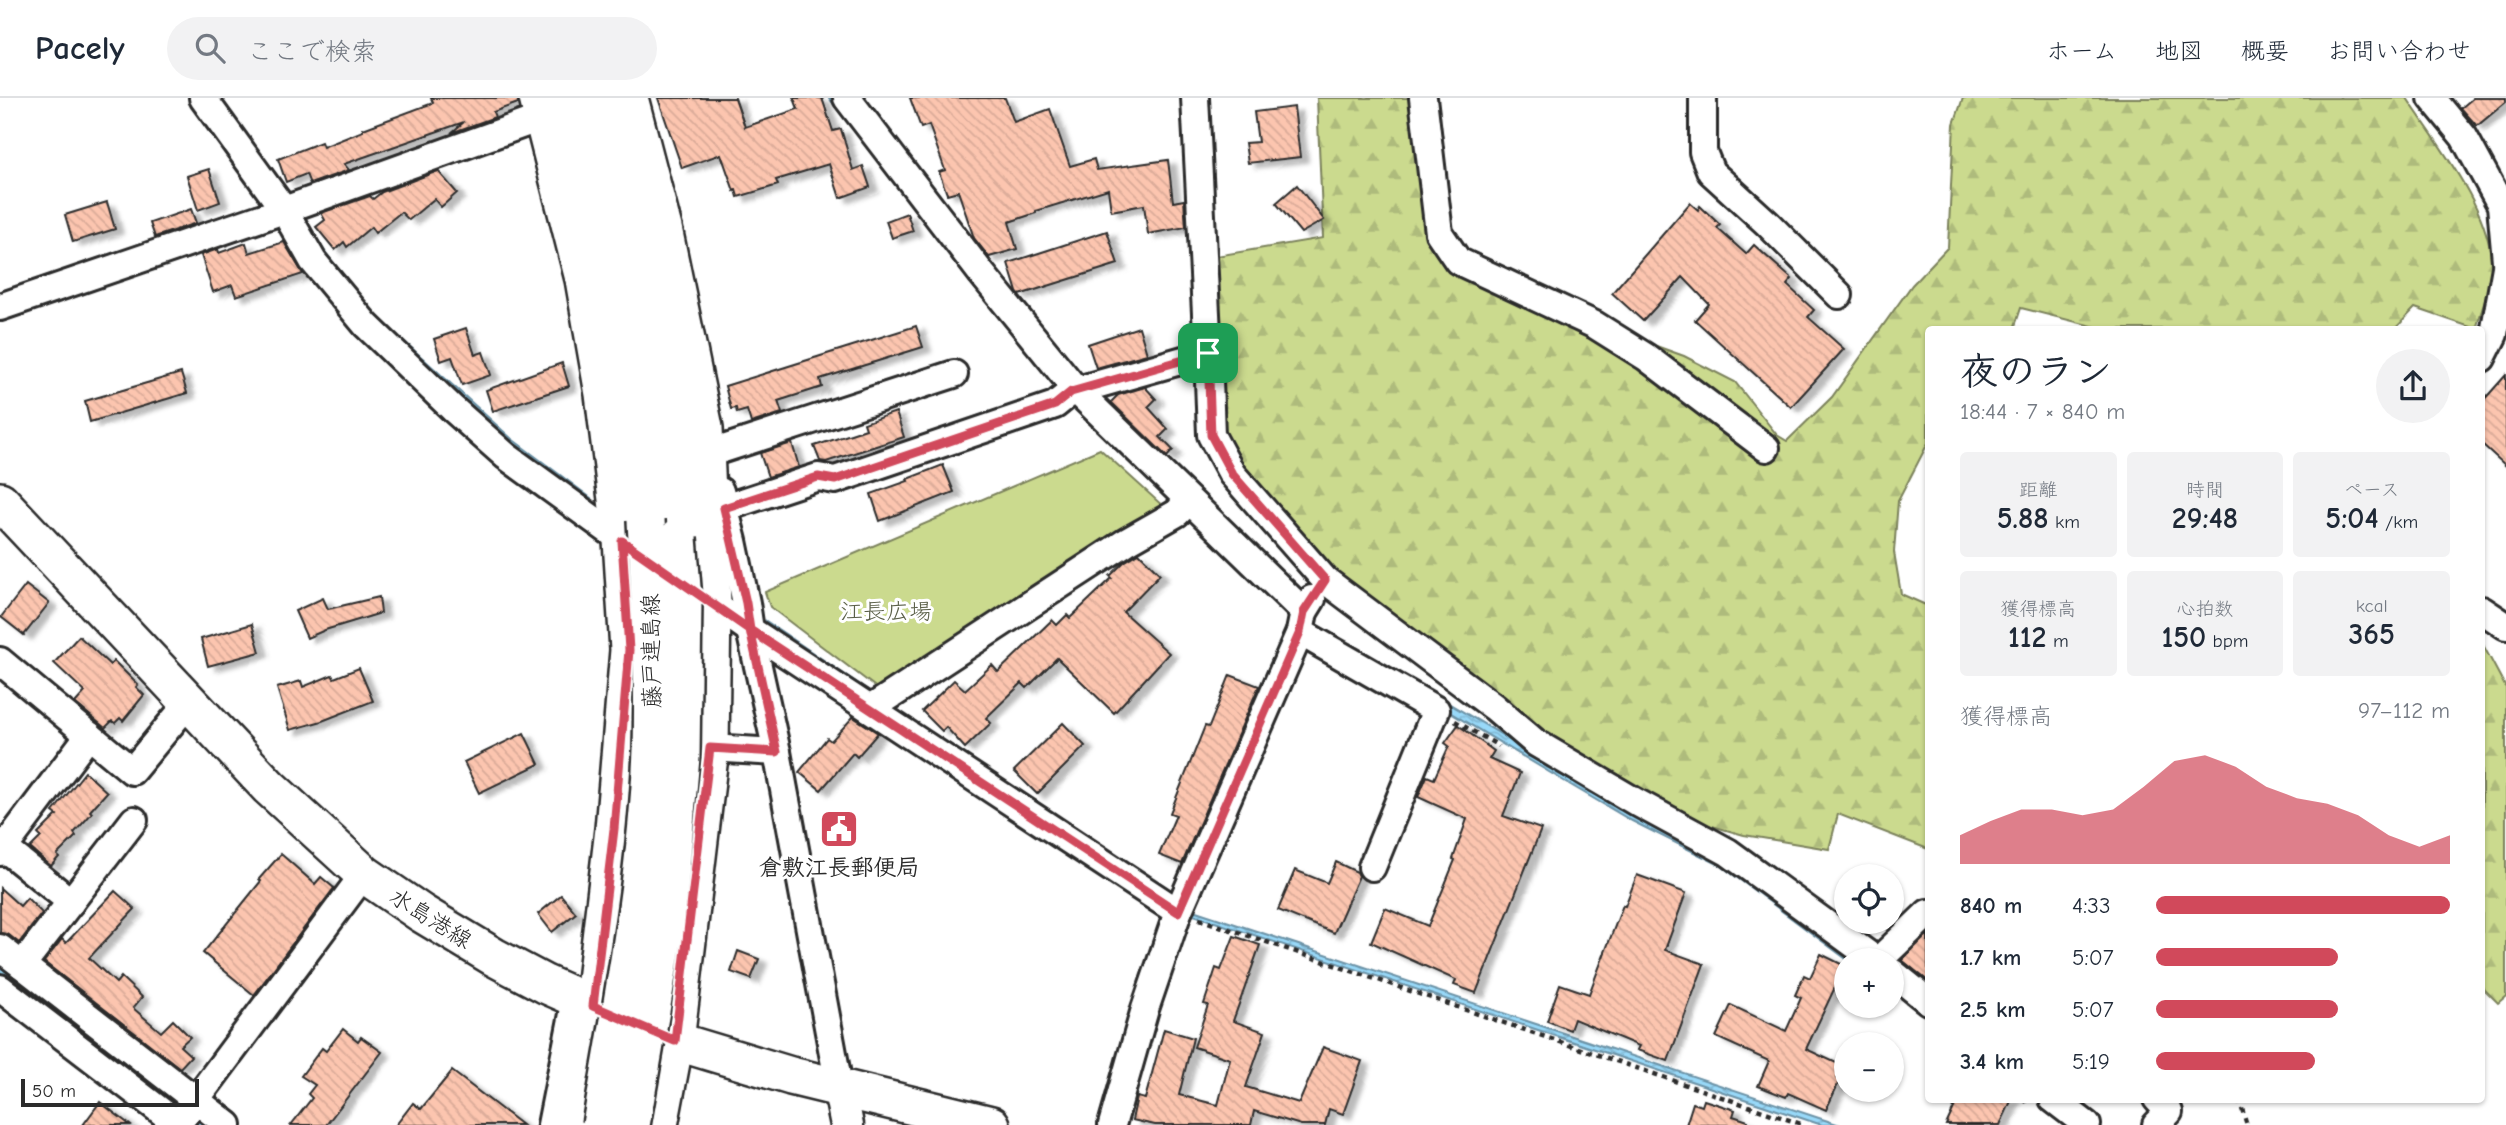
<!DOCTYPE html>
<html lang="ja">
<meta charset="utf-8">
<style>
:root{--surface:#fff;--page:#f2f2f3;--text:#1f2937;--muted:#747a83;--line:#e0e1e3;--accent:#d1495b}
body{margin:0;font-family:"Comic Neue","Klee One",sans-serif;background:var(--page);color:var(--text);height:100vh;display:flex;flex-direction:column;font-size:26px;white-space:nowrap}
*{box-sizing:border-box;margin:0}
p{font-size:23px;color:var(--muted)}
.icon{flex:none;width:38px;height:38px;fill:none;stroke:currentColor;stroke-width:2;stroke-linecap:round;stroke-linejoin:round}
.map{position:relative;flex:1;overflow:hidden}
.panel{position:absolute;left:1925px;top:228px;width:560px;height:777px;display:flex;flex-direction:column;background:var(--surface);border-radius:7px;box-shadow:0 2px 5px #0004}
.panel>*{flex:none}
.fabs{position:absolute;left:1834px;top:766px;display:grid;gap:14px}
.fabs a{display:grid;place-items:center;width:70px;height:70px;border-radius:50%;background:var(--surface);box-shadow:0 2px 5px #0004;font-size:35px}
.scale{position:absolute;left:21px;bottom:18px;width:178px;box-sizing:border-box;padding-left:7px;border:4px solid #2b2b2b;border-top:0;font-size:19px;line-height:24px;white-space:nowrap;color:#2b2b2b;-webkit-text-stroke:5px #fff;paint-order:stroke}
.pin{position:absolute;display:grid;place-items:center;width:60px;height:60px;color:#fff;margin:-30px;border-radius:14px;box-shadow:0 4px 10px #0006}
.round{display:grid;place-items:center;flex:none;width:74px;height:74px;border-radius:37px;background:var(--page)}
.head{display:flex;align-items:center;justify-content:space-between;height:119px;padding:0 35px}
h1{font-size:38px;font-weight:800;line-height:52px}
.stats{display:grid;grid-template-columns:repeat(3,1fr);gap:10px;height:119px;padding:7px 35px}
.stats div{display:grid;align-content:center;border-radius:7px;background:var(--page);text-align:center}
.stats b{font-size:30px;font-weight:800}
.stats small{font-size:19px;font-weight:400}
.stats p{font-size:19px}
.chart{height:196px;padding:14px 35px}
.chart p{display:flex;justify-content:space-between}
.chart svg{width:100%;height:126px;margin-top:7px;fill:var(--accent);opacity:.7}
ul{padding:0 35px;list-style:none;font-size:23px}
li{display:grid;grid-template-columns:112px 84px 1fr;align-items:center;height:52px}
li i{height:18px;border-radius:9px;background:var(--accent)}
header{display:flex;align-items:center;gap:42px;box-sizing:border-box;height:98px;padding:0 35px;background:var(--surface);border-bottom:2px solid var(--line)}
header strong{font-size:33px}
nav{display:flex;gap:38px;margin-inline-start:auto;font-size:24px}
.search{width:490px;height:63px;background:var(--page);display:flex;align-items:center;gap:18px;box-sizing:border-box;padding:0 24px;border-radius:38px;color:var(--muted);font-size:26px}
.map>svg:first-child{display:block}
.green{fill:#cbda8e;stroke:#7b825c;stroke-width:2}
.forest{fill:url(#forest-firs);stroke:#7b825c;stroke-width:2}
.water{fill:url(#water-waves);stroke:#6c93a7;stroke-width:2}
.building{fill:url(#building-back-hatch);stroke:#2b2b2b;stroke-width:2;filter:url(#shadow)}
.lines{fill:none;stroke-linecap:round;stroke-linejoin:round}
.minor-casing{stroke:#2b2b2b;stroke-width:32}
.tertiary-casing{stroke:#2b2b2b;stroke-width:37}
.secondary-casing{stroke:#2b2b2b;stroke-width:42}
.path{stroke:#2b2b2b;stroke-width:4.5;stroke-dasharray:5 5;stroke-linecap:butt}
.minor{stroke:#fff;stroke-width:26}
.tertiary{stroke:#fff;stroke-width:32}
.secondary{stroke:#fff;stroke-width:37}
.secondary-bridge-casing{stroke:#2b2b2b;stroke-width:42;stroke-linecap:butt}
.secondary-bridge{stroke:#fff;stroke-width:37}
.route-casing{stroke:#fff;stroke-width:14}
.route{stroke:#d1495b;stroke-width:9}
.labels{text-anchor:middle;stroke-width:6;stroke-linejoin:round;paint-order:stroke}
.park-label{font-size:23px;fill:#5b6049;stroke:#fff}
.street-label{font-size:23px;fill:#2b2b2b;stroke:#fff}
.poi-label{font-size:23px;font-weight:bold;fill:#2b2b2b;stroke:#fff}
</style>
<header>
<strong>Pacely</strong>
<div class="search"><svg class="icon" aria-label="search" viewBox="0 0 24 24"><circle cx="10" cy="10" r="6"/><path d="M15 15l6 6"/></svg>ここで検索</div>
<nav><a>ホーム</a><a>地図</a><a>概要</a><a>お問い合わせ</a></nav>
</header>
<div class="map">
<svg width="2506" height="1027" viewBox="0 0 2506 1027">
<defs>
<pattern id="forest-firs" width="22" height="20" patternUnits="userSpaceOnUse" patternTransform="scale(1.75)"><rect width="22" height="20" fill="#cbda8e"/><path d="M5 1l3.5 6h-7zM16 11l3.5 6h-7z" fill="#aebb7b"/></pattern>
<pattern id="water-waves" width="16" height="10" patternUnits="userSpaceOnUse" patternTransform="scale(1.75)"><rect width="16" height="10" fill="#98d9f9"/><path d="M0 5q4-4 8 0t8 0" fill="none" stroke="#83bad6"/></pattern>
<pattern id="building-back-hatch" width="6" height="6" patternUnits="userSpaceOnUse" patternTransform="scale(1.75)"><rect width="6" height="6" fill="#fcc5af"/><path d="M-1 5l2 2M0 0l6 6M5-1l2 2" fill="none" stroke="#d8a997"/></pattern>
<filter id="shadow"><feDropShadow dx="8" dy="4.5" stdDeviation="2" flood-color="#0004"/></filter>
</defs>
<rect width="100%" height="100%" fill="#fff"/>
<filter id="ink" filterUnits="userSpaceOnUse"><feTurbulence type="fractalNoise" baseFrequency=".0143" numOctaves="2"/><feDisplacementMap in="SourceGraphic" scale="14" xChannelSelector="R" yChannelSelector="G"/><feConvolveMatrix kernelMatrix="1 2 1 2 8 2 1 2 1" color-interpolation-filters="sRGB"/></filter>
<g filter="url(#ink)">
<path class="green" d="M1100 351 1164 409 882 594 770 509 765 494Z"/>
<g class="forest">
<path d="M1317 0H1416L1433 139 1645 244 1684 258 1735 284 1777 337 1787 343 1832 299 1912 187 1948 149 1954 26 1963 0H2407C2437 46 2499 121 2491 179 2488 196 2481 214 2476 231L2415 210 2395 231H2104L2021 210 2014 231H1928V345L1898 403 1894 454 1901 496 1928 508V751L1838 716 1829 751 1744 737 1687 721 1543 634 1373 510 1276 419 1222 339 1216 158 1323 140Z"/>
<path d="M2482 545 2506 590V898L2498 905 2482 889Z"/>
</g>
<g class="water">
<path d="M219 0 294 105 326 155 374 216 512 341 591 400 586 413 368 224Z"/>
<path d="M829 0H839L985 189 1311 524 1636 716 1725 761 1862 863H1849L1720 767 1632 723 1569 686 1311 531 1295 525 1064 297 979 193Z"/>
<path d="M766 523 1190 811 1840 1027H1822L1188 815 767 535Z"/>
<path d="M0 864 212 1027H198L0 875Z"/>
</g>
<g class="building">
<path d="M431 0H518V5L493 14 495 19 451 35 464 24 344 66 349 72 310 86 306 76 286 84 278 61 321 44 323 49 363 33V31L433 5Z"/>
<path d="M658 0H735L745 29 798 11 794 0H822L833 33 841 31 853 72 863 68 870 89 840 100 829 66 776 82 778 87 738 99 736 92 734 93 721 56 682 70Z"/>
<path d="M910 0H1005L1014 24 1050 11 1070 68 1094 61 1097 72 1168 62 1173 104 1184 102 1186 129 1148 136 1144 107 1111 113 1108 91 1036 113V115L1009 124 1017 151 989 159 974 140 958 93 947 96 939 74 945 72 929 27 921 30Z"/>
<path d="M2473 0H2506V4L2477 28 2461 10Z"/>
<path d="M1294 9 1300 59 1248 65 1245 45 1258 44 1254 14Z"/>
<path d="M209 71 220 104 198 112 187 78Z"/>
<path d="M438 73 457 95 441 109 434 101 409 122 401 114 375 135 371 129 347 149 344 144 335 152 316 129 325 122 321 115 370 98 373 101 382 94Z"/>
<path d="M1297 87 1324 122 1301 135 1276 105Z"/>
<path d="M107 104 115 131 73 144 65 117Z"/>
<path d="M1690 105 1698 112 1700 108 1720 127 1717 130 1746 156 1754 147 1792 181 1787 187 1814 212 1808 219 1844 251 1791 309 1695 222 1709 206 1683 179 1643 223 1612 195Z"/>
<path d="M191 111 196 125 155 139 150 125Z"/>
<path d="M907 115 913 133 892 140 886 123Z"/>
<path d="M1107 133 1118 166 1019 197 1017 194 1008 165Z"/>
<path d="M284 144 303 176 236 198 232 187 213 194 201 157 218 151 219 155 246 145 249 155Z"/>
<path d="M916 228 923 249 820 281 822 289 778 303 782 315 751 325 747 312 737 315 736 310 731 311 725 288Z"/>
<path d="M1139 229 1147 256 1096 270 1088 246Z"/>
<path d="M466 230 475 257 483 254 491 277 462 287 452 259 441 263 434 241Z"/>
<path d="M562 265 569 288 493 313 486 292Z"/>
<path d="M181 275 187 295 90 324 85 303Z"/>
<path d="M2506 277V368L2482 346V304Z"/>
<path d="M1145 289 1156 301 1148 309 1168 331 1160 339 1173 352 1167 359 1111 304 1118 297Z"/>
<path d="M896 314 904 339 826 364 820 363 814 348 866 331 864 325Z"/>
<path d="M792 345 799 369 768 379 760 355Z"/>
<path d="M943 367 954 394 880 423 871 396 908 383 907 381Z"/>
<path d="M1139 455 1160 476 1123 514 1169 555 1114 615 1057 560 1027 590 1022 585 986 620 991 625 965 650 946 629 942 633 922 613 954 582 965 592 992 567 998 574 1052 522 1057 527 1067 517 1070 520 1112 480 1110 478 1124 464Z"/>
<path d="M26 487 49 505 24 537 1 519Z"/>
<path d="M379 499 381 515 325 532 307 540 295 513 323 500 328 511Z"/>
<path d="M252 526 260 554 208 568 201 541Z"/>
<path d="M79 538 110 567 114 563 138 587 136 589 144 597 123 623 120 620 115 625 112 623 105 630 75 605 85 594 54 565Z"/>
<path d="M359 570 373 603 322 623 290 632 277 590 301 583 303 589 332 577 334 580Z"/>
<path d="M1230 577 1259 588 1182 766 1159 757 1176 717 1170 715 1205 628 1209 629Z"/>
<path d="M853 619 878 635 857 659 853 655 821 692 799 674 827 640 831 643Z"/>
<path d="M1063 625 1085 648 1037 696 1014 673Z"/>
<path d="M1458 627 1494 653 1489 661 1520 675 1503 718 1541 731 1476 895 1454 887 1456 882 1371 844 1385 810 1428 828 1455 762 1453 761 1467 721 1418 699 1427 678 1434 681 1449 648 1445 645Z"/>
<path d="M524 635 539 666 479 695 464 664Z"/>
<path d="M85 674 107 694 90 713 92 715 74 735 76 738 57 757 59 759 51 768 30 750 41 739 38 736 57 717 53 714Z"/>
<path d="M281 756 315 786 321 779 334 790 254 897 203 855 261 783 259 781Z"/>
<path d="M1336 764 1357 774 1359 778 1334 835 1278 812 1295 772 1327 785Z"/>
<path d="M1637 777 1686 795 1665 852 1704 866 1668 963 1637 952 1639 948 1574 921 1570 932 1547 923 1560 886 1589 896 1623 807 1625 808Z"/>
<path d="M0 790 20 808 27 800 42 815 19 845 9 837 0 835Z"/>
<path d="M115 793 135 811 89 860 116 885 121 879 142 899 133 910 161 934 173 922 190 939 180 948 191 958 180 970 44 864 62 841 66 845Z"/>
<path d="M561 797 576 815 552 834 538 816Z"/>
<path d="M1928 836V883L1902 862Z"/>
<path d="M1234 838 1260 847 1233 923 1265 934 1246 989 1299 1005 1323 949 1362 963 1343 1016 1329 1011 1325 1027H1301L1254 1013 1251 1027H1155L1132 1022 1137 999 1145 1001 1164 931 1193 940 1179 997 1218 1007 1230 961 1194 949 1208 907 1204 906 1216 870 1221 872Z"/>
<path d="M738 853 759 861 751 881 731 874Z"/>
<path d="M1821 856 1845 868 1806 951 1843 968 1837 981 1840 982 1826 1012 1788 995 1786 999 1758 988 1769 963 1716 939 1731 907 1786 933 1801 900 1795 897 1804 877 1810 880Z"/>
<path d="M343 931 358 943 361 939 382 954 326 1027H291L312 1000 308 996 315 987 301 978 322 950 326 953Z"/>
<path d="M452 973 522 1027H396L413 1005 421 1011Z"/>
<path d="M1958 1001H2012L2000 1027H1946Z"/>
<path d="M1704 1002 1735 1012 1733 1018 1748 1023V1027H1686L1693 1005 1702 1008Z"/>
<path d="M100 1004 130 1027H83Z"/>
</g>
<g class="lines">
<g class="minor-casing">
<g id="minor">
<path d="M203 0 284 112 313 163 366 227 453 311 506 358 630 448"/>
<path d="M847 0 982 176 1077 293 1304 514"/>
<path d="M1423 0 1439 135 1458 163 1595 227 1646 259 1766 350"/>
<path d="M1703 0V54L1711 74 1768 126 1839 197"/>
<path d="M2432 0 2464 39 2501 107 2506 163"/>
<path d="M0 209 284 112 543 19"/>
<path d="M1208 255 1211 337 1232 376 1325 482 1494 609 1536 645 1636 704 1728 754 1877 863"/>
<path d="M2482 260 2494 236 2506 169"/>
<path d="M711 355 954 276"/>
<path d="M720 393 733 443 746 505 750 532 777 654 839 988"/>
<path d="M724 410 818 379 835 382 1055 307 1071 294 1208 255 1195 0"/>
<path d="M702 498 750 532 1178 814"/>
<path d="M2482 512 2506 528"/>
<path d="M1300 534 1436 612 1372 769"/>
<path d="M0 563 132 673 189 604"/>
<path d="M870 611 1126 444 1177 415 1189 403"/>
<path d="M710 650 777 654"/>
<path d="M4 750 89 637"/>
<path d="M0 754 4 750 71 804"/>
<path d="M0 850 228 1027"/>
<path d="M1878 863 1928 815"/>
<path d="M22 867 134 722"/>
<path d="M1892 874 1928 903"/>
<path d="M0 890 179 1027"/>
<path d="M2053 1001 2087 1027"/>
<path d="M177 1027 364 776"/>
<path d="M551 1027 576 901"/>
<path d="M1112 1027 1145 911 1178 814 1300 534 1304 514 1312 501"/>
<path d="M2156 1027 2169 1014 2157 1001"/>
</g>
</g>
<g class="tertiary-casing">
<path id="tertiary" d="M839 988 847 1027"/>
</g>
<g class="secondary-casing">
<g id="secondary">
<path d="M538 0 584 181 604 296 622 442 629 552 614 731 593 908 572 1027"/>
<path d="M563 0 584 71 609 179 638 327 646 422"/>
<path d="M594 0 642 173 664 290 678 440"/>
<path d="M629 0 663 130 704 330 712 505 710 650 675 943 659 1027"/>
<path d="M0 403 269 689 364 776 421 815 494 859 545 886 675 943 791 978 991 1027"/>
</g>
</g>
<g class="path">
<path d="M1455 623 1499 648"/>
<path d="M1199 821 1804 1027"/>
<path d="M2023 1001 2031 1007"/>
<path d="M2239 1001 2247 1027"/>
</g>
<use href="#minor" class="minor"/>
<use href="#tertiary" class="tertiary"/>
<use href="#secondary" class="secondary"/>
<g class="secondary-bridge-casing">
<g id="secondary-bridge">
<path d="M601 1027C622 903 647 778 652 652 654 575 650 499 646 422"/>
<path d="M631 1027 666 826 681 659 683 502 678 440"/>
</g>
</g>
<use href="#secondary-bridge" class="secondary-bridge"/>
</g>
</g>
<g class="lines" filter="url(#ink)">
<g class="route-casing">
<path id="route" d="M1208 255 1071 294 1055 307 835 382 818 379 724 410 746 505 750 532 622 443 629 552 614 731 593 908 675 943 710 650 777 654 750 532 1178 814 1300 534 1304 514 1325 482 1232 376 1211 337 1208 255"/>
</g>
<use href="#route" class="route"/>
</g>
<defs>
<g id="civic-square" transform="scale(2.0125)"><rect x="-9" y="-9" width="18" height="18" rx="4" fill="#d1495b" stroke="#fff"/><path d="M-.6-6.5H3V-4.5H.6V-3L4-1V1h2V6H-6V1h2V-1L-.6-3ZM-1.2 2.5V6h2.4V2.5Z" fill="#fff"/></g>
</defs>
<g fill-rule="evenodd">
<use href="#civic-square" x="839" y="731"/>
</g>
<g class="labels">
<g class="park-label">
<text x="886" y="521">江長広場</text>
</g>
<g class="street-label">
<text transform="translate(651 553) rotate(-91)" y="8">藤戸連島線</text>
<text transform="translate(431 820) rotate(32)" y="8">水島港線</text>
</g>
<g class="poi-label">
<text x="839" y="777">倉敷江長郵便局</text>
</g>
</g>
</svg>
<div class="fabs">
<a><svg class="icon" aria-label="locate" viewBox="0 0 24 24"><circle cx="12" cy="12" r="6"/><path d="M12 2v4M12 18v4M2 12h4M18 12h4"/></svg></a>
<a>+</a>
<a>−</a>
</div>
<div class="scale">50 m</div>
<div class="pin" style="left:1208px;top:255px;background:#1e9e55"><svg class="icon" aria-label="arrive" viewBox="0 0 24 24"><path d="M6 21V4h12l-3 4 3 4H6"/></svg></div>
<section class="panel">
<div class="head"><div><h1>夜のラン</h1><p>18:44 · 7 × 840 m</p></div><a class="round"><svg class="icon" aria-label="share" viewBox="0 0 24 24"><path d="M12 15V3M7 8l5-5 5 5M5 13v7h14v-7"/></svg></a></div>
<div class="stats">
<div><p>距離</p><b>5.88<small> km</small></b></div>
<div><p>時間</p><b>29:48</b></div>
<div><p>ペース</p><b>5:04<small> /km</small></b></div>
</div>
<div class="stats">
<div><p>獲得標高</p><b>112<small> m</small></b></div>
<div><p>心拍数</p><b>150<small> bpm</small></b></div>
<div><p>kcal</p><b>365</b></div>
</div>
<div class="chart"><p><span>獲得標高</span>97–112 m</p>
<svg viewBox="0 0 160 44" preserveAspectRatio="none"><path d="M0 44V34L10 29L20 25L30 25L40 27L50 25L60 17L70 8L80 6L90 10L100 17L110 21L120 23L130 27L140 34L150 38L160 34V44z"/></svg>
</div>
<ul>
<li><b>840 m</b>4:33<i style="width:100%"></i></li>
<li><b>1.7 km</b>5:07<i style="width:62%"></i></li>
<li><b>2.5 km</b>5:07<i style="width:62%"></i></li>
<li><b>3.4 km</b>5:19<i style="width:54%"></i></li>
</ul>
</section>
</div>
